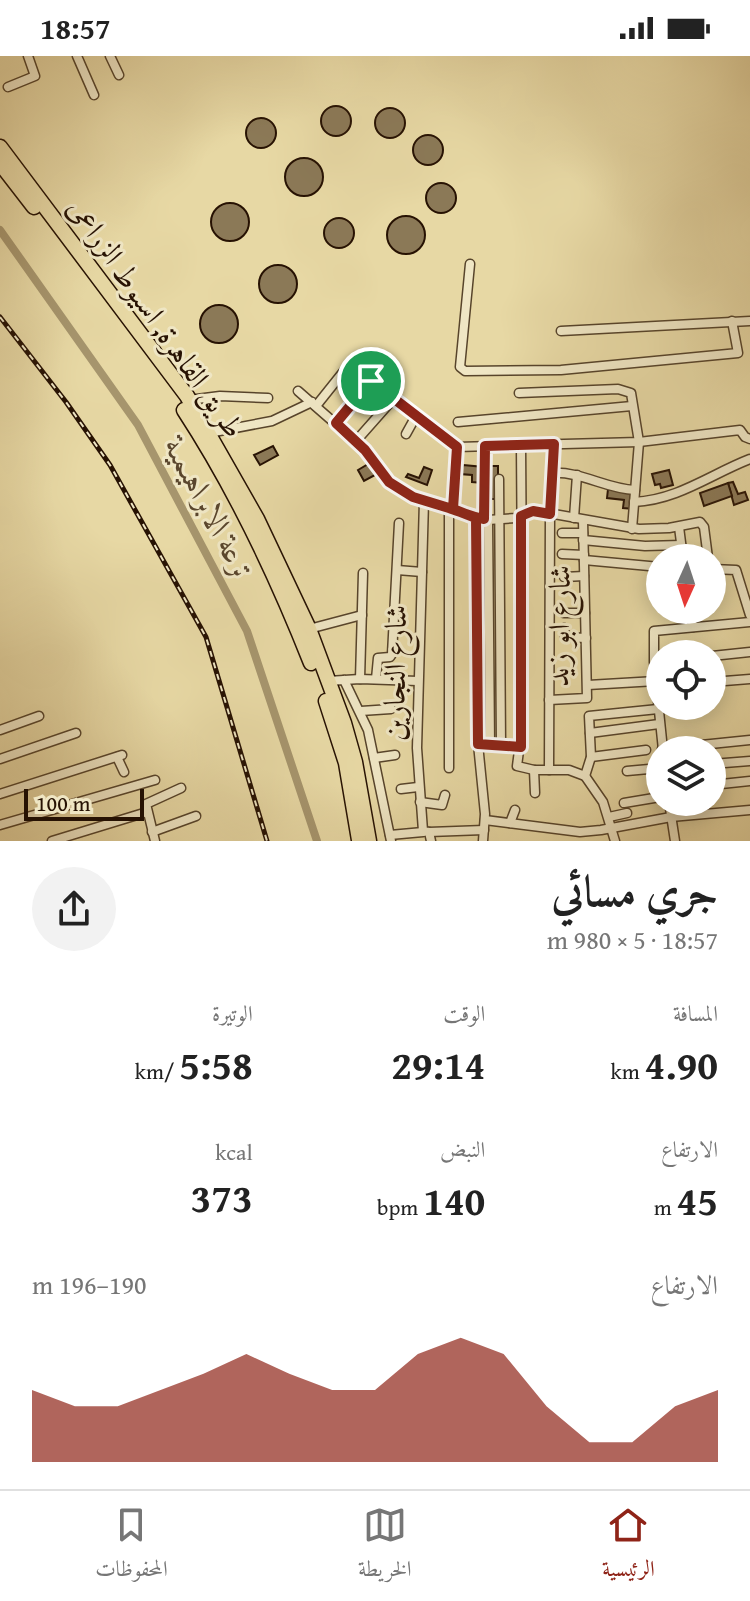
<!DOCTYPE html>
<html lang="ar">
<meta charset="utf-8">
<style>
:root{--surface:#fff;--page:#f2f2f2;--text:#222;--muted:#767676;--line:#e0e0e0;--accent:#8f2418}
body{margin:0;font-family:"Gentium Book Plus",Amiri,serif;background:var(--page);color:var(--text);direction:rtl;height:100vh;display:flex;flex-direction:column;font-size:30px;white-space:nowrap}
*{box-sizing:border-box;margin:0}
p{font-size:26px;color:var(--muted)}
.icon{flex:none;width:44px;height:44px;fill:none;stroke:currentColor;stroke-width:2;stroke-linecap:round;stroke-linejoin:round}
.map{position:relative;height:785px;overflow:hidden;direction:ltr}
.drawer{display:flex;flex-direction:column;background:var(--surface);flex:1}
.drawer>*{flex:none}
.needle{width:52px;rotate:183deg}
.tools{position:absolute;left:646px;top:488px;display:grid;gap:16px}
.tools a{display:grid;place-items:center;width:80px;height:80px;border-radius:50%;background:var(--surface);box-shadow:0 4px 20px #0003;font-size:40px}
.scale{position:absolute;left:24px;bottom:20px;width:120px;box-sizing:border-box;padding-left:8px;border:4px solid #271203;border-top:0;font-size:22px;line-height:28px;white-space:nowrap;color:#271203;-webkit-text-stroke:6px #efe6c4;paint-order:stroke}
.pin{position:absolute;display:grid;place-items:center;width:68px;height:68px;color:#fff;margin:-34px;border:4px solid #fff;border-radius:50%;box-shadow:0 2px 8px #0007}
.round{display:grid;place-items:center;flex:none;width:84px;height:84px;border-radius:42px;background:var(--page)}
.overview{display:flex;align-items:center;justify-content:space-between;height:136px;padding:0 32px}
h1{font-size:44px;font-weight:800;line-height:60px}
.figures{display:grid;grid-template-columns:repeat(3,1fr);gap:12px;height:136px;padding:8px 32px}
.figures div{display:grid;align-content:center}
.figures b{font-size:40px;font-weight:800}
.figures small{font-size:22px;font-weight:400}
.figures p{font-size:22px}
.chart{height:224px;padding:16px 32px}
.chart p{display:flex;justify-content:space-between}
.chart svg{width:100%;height:144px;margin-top:8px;fill:var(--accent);opacity:.7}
.status{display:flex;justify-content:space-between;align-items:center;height:56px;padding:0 40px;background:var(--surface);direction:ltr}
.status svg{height:22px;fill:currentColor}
.tab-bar{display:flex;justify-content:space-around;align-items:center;height:112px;border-top:2px solid var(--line);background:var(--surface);font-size:22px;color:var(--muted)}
.tab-bar a{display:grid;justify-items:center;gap:4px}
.tab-bar .active{color:var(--accent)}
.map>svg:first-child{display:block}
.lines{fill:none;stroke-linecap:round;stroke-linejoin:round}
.canal{stroke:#a6956d;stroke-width:8}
.building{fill:#8b7957;stroke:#271203;stroke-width:2}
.street-casing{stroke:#57442b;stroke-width:11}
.highway-casing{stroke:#271203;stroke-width:17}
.street{stroke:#efe6c4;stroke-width:8}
.highway{stroke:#e7d8a4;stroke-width:14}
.rail-casing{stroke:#271203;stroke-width:5}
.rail{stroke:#efe6c4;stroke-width:2;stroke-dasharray:6;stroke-linecap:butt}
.route-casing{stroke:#fff;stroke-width:16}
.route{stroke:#8f2418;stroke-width:10}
.labels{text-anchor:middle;stroke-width:6;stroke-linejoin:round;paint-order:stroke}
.street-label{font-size:30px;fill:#271203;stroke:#efe6c4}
.water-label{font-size:32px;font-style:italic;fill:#5a462d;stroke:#efe6c4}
</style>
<div class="status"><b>18:57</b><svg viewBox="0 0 49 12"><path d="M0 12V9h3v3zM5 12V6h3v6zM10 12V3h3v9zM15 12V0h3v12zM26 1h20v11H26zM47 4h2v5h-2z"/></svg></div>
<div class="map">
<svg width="750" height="785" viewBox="0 0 750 785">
<rect width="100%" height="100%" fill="#e7d8a4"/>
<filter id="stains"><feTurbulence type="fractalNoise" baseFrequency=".0025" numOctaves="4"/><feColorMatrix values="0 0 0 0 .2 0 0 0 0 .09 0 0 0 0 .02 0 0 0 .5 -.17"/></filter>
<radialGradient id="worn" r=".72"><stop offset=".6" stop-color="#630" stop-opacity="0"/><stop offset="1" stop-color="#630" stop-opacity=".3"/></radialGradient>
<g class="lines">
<path class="canal" d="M0 174 138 369 247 575 317 785"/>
</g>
<g class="building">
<circle cx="336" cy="65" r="15"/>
<circle cx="390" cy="67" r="15"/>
<circle cx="261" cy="77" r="15"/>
<circle cx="428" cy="94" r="15"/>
<circle cx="304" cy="121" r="19"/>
<circle cx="441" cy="142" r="15"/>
<circle cx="230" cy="166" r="19"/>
<circle cx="406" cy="179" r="19"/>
<circle cx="339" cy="177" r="15"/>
<circle cx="278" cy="228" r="19"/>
<circle cx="219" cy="268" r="19"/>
<path d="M273 390 278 399 260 409 254 399Z"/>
<path d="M370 407 375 419 364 425 358 414Z"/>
<path d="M463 409 484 411 483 427 472 426V419L460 418Z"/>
<rect x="487" y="410" width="11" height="33"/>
<path d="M424 411 432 414 427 429 406 421 408 418 419 422Z"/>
<path d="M669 414 673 429 661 432 660 428 655 429 652 418Z"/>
<path d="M733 426 738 438 745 436 748 444 734 449 728 427Z"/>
<path d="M728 427 732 440 704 450 700 437Z"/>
<path d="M608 433 635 436 634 453 623 452 624 444 607 442Z"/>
</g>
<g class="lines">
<g class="street-casing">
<g id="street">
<path d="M77 0 94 39"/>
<path d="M110 0 119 19"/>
<path d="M8 31 35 20 28 0"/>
<path d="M470 208 460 311 465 315 561 314 738 297 732 265"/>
<path d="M561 275 750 265"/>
<path d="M366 320 457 391"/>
<path d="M298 335 361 390 389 426 418 443 488 464 516 462 537 455 639 473 669 472 700 466 704 471 708 502"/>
<path d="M519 337 618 333 631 337 639 386 632 473"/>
<path d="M189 344 220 340 268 342"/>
<path d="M316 350 344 315"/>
<path d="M458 366 632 350"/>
<path d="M336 367 371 325"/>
<path d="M209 377 272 365 312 346"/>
<path d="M406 378 416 360"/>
<path d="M356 385 394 342"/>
<path d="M521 389 523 664 517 710 534 714H569L585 720 603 746 615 785"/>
<path d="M457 391 639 386 740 374 745 381 750 383"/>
<path d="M552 417C581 415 606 433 635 434"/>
<path d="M499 423 501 689"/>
<path d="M424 445 417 692 423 775 429 776 431 785"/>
<path d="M634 446C678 444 711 418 750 403"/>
<path d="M453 453 457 391"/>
<path d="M476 462 478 688 485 758 483 785"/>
<path d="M574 462 577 419"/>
<path d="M484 463 485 390"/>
<path d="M488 464 490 689"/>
<path d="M679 471 683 502"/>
<path d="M562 477H583"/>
<path d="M583 484 645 490 681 489"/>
<path d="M562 498 584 499"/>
<path d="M584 504 660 511"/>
<path d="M712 513 736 514 750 559"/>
<path d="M397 514 422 516"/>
<path d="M564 521 584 520"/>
<path d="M690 554 693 571"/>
<path d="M564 557H585"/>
<path d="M564 572 565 581 586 582"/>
<path d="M309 573 362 559"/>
<path d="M712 600 750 596"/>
<path d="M360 623 363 517"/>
<path d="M376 623 378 602 390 601 392 598 399 467"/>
<path d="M344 624 368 674 391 785"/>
<path d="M328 625 360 623 418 625"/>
<path d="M712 626 750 623"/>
<path d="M588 629 656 625"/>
<path d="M549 644 587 642 583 464"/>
<path d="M361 655 391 653"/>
<path d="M0 674 39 660"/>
<path d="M590 677 659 668"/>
<path d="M662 693 750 684"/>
<path d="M663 694 654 606V575L750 566"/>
<path d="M117 701 124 716"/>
<path d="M591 701 646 694"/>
<path d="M374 702 395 699"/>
<path d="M0 703 76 677"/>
<path d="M712 708 750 705"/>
<path d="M449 712V452"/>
<path d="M534 714 535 737"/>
<path d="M549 714 550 458 554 388"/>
<path d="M627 715 660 712"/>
<path d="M585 720 591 701 589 660 658 653"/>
<path d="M712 729 750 725"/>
<path d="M401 733 418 731"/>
<path d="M0 738 122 699"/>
<path d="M420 746 442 749 445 739"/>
<path d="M669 746 675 785"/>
<path d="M624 747 660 741"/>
<path d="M609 761 627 757"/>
<path d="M485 764 580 776 601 774 671 761 750 754"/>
<path d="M510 767 515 754"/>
<path d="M0 769 155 724"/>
<path d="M152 776 196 760"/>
<path d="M429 776 484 774"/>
<path d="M390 779 423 776"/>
<path d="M52 785 147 756"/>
<path d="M155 785 146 748 181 732"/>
</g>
</g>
<g class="highway-casing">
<g id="highway">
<path d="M0 91 187 340 257 463 309 573 344 667 355 706 369 785"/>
<path d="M0 107 34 151"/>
<path d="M184 354C235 432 277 521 311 607"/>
<path d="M326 645 346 707 359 784"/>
</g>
</g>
<use href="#street" class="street"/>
<use href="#highway" class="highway"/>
<g class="rail-casing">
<path id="rail" d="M0 261 66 346 110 409 206 581 267 785"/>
</g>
<use href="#rail" class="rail"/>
</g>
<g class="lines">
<g class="route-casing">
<path id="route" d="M371 325 457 391 453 453 476 462 478 688 521 691V460L533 455 550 458 554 388 485 390 484 463C472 461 461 456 449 452L413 441 389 426 365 394 336 367 371 325"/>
</g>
<use href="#route" class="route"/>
</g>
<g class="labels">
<g class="street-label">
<text transform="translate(156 262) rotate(55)" y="10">طريق القاهرة, اسيوط الزراعى</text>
<text transform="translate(559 570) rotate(-89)" y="10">شارع ابو زيد</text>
<text transform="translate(395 617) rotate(-89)" y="10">شارع النجارين</text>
</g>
<g class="water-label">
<text transform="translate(210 453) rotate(62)" y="11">ترعة الابراهيمية</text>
</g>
</g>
<rect width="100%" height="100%" filter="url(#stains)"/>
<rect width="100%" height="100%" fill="url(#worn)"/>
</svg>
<div class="tools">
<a><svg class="needle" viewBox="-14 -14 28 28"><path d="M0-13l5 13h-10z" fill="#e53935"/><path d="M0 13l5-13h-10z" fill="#767676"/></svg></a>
<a><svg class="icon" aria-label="locate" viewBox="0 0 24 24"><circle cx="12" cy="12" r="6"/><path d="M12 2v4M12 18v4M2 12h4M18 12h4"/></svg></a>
<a><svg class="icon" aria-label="layers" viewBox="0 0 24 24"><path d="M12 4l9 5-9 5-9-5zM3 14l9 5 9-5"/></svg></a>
</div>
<div class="scale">100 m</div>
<div class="pin" style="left:371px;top:325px;background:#1e9e55"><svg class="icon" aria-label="arrive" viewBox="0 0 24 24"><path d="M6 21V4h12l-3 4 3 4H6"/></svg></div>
</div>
<section class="drawer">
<div class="overview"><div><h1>جري مسائي</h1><p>18:57 · 5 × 980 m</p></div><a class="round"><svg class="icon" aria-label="share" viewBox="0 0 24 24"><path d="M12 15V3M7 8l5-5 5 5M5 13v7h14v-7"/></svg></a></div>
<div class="figures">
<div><p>المسافة</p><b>4.90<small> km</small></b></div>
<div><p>الوقت</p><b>29:14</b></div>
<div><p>الوتيرة</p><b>5:58<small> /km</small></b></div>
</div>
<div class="figures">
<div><p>الارتفاع</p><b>45<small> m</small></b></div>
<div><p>النبض</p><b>140<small> bpm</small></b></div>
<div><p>kcal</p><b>373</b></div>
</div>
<div class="chart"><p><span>الارتفاع</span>190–196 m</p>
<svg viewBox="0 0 160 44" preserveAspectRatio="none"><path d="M0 44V22L10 27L20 27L30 22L40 17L50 11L60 17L70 22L80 22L90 11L100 6L110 11L120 27L130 38L140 38L150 27L160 22V44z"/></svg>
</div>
</section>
<nav class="tab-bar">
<a class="active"><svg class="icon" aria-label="home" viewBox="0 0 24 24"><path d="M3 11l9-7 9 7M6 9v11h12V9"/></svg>الرئيسية</a>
<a><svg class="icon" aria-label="map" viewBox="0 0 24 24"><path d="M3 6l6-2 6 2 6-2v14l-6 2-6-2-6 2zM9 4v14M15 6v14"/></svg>الخريطة</a>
<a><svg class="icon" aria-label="saved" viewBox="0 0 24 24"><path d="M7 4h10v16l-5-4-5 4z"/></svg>المحفوظات</a>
</nav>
